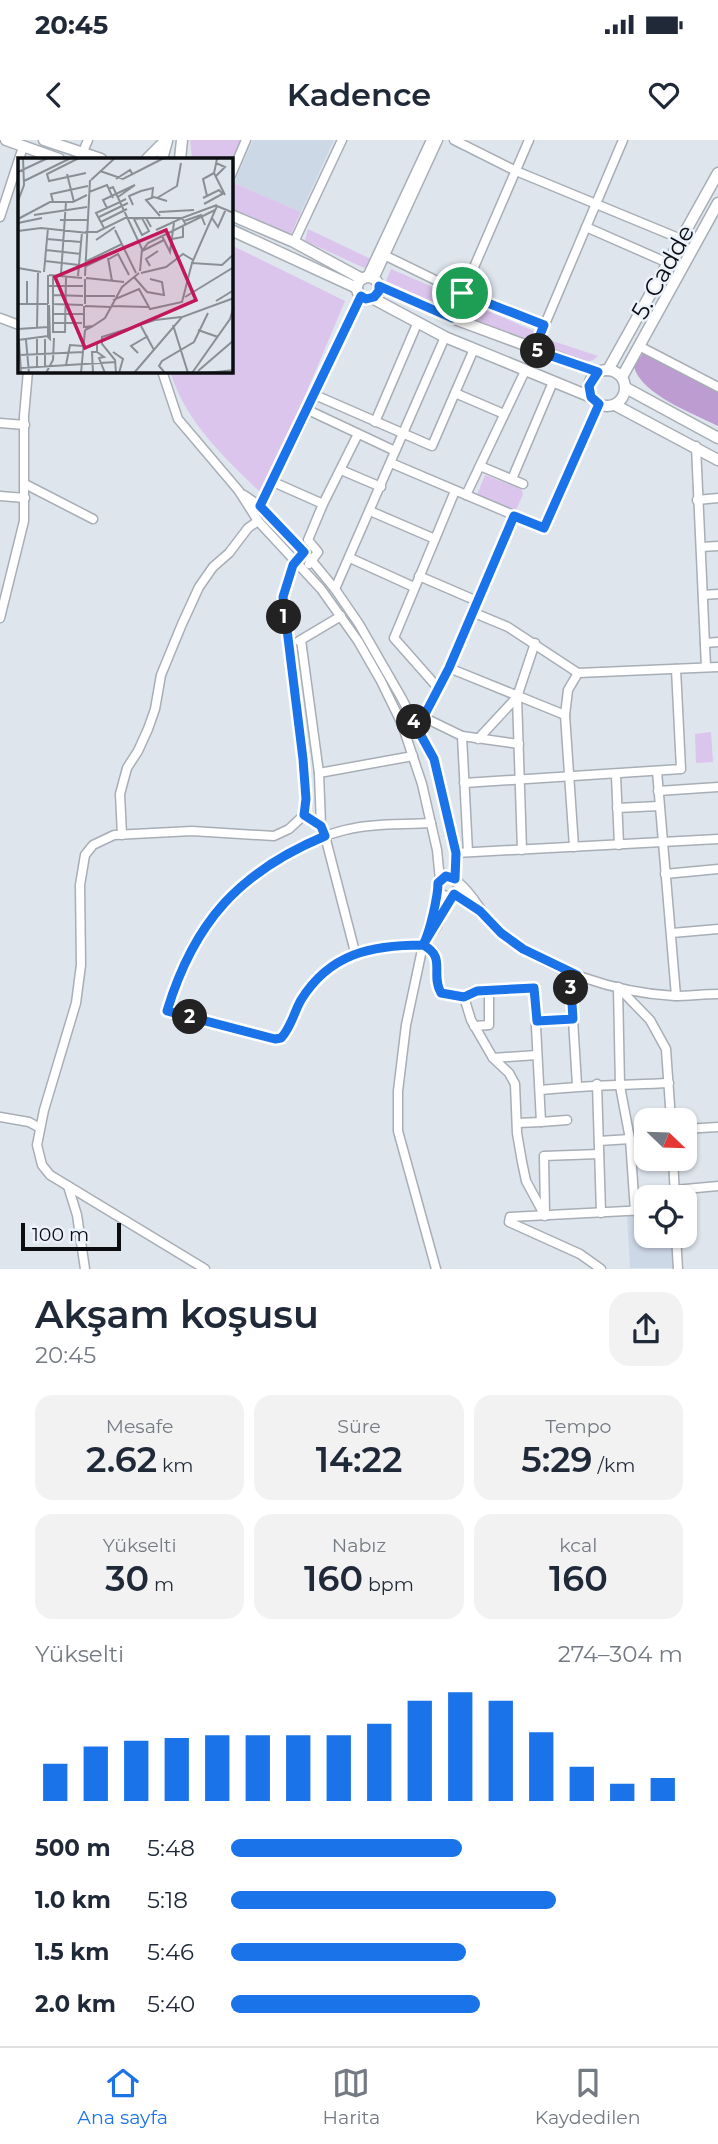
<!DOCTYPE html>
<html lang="tr">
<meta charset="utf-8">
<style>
:root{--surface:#fff;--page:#f2f2f3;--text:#1f2937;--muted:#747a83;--line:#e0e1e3;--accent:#1a73e8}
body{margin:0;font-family:Montserrat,sans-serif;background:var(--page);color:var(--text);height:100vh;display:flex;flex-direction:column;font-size:26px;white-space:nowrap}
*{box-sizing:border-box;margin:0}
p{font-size:23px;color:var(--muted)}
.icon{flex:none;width:38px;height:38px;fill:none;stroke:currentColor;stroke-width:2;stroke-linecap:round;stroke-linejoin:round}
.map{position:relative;height:1129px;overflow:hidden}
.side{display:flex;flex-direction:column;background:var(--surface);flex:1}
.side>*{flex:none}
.needle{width:46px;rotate:113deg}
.buttons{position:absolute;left:634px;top:968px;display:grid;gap:14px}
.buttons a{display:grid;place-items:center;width:63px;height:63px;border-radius:14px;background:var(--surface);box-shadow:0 2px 5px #0004;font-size:35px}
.scale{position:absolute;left:21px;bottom:18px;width:100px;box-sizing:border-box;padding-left:7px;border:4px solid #0b0d10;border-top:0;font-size:19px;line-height:24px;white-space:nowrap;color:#0b0d10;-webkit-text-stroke:5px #ebf2fb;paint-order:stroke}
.pin{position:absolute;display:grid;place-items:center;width:60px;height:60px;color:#fff;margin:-30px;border:4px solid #fff;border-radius:50%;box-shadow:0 2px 7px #0007}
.km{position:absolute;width:35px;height:35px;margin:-18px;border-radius:50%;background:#222;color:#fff;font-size:19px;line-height:35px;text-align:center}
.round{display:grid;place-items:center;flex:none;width:74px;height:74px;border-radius:21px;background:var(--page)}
.overview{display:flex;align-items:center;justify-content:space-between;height:119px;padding:0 35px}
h1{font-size:38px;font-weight:600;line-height:52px}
.stats{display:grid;grid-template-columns:repeat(3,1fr);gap:10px;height:119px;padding:7px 35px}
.stats div{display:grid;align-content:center;border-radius:18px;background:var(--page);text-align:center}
.stats b{font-size:35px;font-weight:600}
.stats small{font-size:19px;font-weight:400}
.stats p{font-size:19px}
.chart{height:196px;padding:14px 35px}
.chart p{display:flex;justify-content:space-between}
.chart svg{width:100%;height:126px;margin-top:7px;stroke:var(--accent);stroke-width:6}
ul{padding:0 35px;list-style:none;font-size:23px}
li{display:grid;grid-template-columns:112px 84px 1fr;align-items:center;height:52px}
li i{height:18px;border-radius:9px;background:var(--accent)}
.status{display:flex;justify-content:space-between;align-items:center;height:49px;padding:0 35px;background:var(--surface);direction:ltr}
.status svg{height:19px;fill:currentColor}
header{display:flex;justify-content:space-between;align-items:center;height:91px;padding:0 35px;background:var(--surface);font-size:32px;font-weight:600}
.dock{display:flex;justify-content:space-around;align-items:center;height:98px;border-top:2px solid var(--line);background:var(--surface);font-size:19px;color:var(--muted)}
.dock a{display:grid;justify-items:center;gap:4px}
.dock .selected{color:var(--accent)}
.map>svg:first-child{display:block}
.built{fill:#cdd8e7}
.green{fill:#dcc5ec}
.forest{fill:#bc9cd1}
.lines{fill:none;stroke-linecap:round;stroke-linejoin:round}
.minor-casing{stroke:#a8aeb6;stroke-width:11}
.tertiary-casing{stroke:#a8aeb6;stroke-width:13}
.minor{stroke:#fff;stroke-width:8}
.tertiary{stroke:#fff;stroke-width:10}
.route-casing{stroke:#fff;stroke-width:14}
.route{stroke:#1a73e8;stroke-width:9}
.labels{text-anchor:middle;stroke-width:5;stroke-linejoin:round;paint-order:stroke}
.street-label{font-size:24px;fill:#0b0d10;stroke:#ebf2fb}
.inset-road{fill:none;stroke:#8a8f95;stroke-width:2}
.view{fill:#c2185b;fill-opacity:0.15;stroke:#c2185b;stroke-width:3.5}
.inset-edge{fill:none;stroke:#0b0d10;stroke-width:3.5}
</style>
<div class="status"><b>20:45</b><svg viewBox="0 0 49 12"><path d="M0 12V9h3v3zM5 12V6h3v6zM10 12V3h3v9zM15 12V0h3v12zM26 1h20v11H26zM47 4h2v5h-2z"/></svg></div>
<header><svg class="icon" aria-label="back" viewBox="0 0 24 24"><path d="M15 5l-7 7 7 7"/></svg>Kadence<svg class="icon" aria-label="heart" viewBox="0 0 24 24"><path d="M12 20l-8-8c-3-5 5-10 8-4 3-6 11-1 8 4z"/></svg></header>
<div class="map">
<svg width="718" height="1129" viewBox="0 0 718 1129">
<rect width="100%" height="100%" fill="#dee5ed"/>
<g class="built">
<path d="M253 0H334L301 72 234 43Z"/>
<path d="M646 1075V1096H671L673 1128H630L627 1076Z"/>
</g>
<g class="green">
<path d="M190 0H242L231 23V19H192Z"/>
<path d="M234 43 301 72 291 94 231 68V53Z"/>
<path d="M308 89 373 120 369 130 305 101Z"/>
<path d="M231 105 345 161 263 355C226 319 185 282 170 231H231Z"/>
<path d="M391 129 456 157 451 171 386 141Z"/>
<path d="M471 160 490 168 488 171 534 191 530 200 463 176Z"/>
<path d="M547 199 598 216 593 220 586 222 545 207Z"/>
<path d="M485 335 521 349 523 354 514 375 476 357Z"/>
<path d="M711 592 713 622 696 623 695 594Z"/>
</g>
<path class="forest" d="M643 213 718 252V286C693 273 642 255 634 227Z"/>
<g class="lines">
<g class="minor-casing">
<g id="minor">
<path d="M454 0 516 31 681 99"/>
<path d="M82 14 88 0"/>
<path d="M231 35 246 0"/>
<path d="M0 77 23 7"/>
<path d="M586 87 668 123"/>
<path d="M294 102 342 0"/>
<path d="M386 116 462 153 544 185"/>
<path d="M367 137 431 0"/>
<path d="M374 139 438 0"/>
<path d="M0 178 19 185"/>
<path d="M452 178 529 0"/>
<path d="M639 206 718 247"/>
<path d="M534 210 623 0"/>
<path d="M162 231 178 279 239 351 258 381 321 449 358 501 381 541 402 584 422 644 437 710 440 740"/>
<path d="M455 253 504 274"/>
<path d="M315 255 432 306 474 209"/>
<path d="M308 270 395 311"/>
<path d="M375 282 417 184"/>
<path d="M0 283 25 285"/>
<path d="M696 306 706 527"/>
<path d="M391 323 544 388 599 264"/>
<path d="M480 326 523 344"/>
<path d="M341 330 381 347"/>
<path d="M512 339 553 242"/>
<path d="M271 341 323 364"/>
<path d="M25 344 93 379"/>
<path d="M244 355 260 366 312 421 335 449 359 484 401 557 434 619 456 713 455 739"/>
<path d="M466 355 525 231"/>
<path d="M0 356 25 358"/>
<path d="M697 360 718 358"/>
<path d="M260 366 308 270 361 156"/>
<path d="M370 371 435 399"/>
<path d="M701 407 718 406"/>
<path d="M350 418 414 447"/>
<path d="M309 424 318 412 308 400 323 364 358 294"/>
<path d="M419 436 477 461"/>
<path d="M335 449 445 197"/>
<path d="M703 455 718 454"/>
<path d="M472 472 508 487 578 533 718 527"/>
<path d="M0 478 24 381V276L28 231"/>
<path d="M301 500 319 633 321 686"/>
<path d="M299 501 341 476"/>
<path d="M705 503 718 502"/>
<path d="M449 528 565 575"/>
<path d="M439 549 394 498 455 351"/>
<path d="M423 577 449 528 514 376"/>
<path d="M419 579 423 577 462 596 519 604"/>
<path d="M462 596 468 712"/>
<path d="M478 599 517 557"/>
<path d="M657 631 676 856"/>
<path d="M319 633 413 616"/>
<path d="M616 635 619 705"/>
<path d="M464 643 681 629 676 529"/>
<path d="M658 651 718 647"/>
<path d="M617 668 659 666"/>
<path d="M304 675 321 686 325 696 355 812C371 810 429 794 436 815 440 825 436 838 438 849L444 855 464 857 471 880 493 918 537 915"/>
<path d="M122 695 120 654 127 628 138 611 148 589 155 569 161 535 182 484 199 447 213 427 229 413 248 388 258 381"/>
<path d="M574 707 565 575 568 550 578 533"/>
<path d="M522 710 517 557 535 503"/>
<path d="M456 713 718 699"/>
<path d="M665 734 718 729"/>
<circle cx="448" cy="746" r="10"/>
<path d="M458 742C476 756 482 777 499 791 543 830 617 853 675 856 689 856 704 854 718 854"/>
<path d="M454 755 480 771"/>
<path d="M672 793 718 789"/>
<path d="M428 796 429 784 440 752"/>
<path d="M355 812C334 825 315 838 301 860 294 872 290 891 279 899L167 871C193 783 254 713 345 690 372 683 403 685 431 683"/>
<path d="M618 847 620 946 630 999 635 1071"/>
<path d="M618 847 650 880 666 909 671 980"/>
<path d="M464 857 477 851 534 848 541 982 567 980"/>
<path d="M537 881 574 879"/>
<path d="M474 886 489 885V850"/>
<path d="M493 918 509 933 515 944 517 993 522 1022 526 1041 545 1076"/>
<path d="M597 944 601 1073"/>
<path d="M577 945 571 847 577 835"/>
<path d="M541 950C583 945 626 945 669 943"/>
<path d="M0 977 29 982 40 988"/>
<path d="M517 983 541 982"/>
<path d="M684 989 718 987"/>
<path d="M599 1001 630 999"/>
<path d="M673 1018 675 1057"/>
<path d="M68 1046 77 1075 85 1129"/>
<path d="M675 1050 718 1046"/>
<path d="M545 1074 544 1016 599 1014"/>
<path d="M676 1096 678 1129"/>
<path d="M205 1129 50 1035 42 1025 37 1005 44 970 76 863 81 825 80 745 85 715 93 705 114 695 192 691 274 696 289 689 304 675 306 659 303 619 283 457 293 424 304 412"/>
<path d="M436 1129 398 991V951L406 885 423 805 437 786 451 756"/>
<path d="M601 1129 580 1114 509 1082 510 1077 646 1070"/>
</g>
</g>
<g class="tertiary-casing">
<g id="tertiary">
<path d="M6 0 59 19"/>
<path d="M44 0 101 19"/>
<path d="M147 19 166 0"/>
<path d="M162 19 167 1"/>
<path d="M180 19 182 0"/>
<path d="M231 75 294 102 362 139"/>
<path d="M231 90 357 148"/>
<circle cx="368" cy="148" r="11"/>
<path d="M379 146 452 178 598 232"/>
<path d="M372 158 445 197 591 257"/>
<circle cx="607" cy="248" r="18"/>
<path d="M608 230 718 33"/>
<path d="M622 237 718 63"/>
<path d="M626 248 718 298"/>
<path d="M615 265 718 320"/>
</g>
</g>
<use href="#minor" class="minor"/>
<use href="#tertiary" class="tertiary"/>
</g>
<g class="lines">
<g class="route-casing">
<path id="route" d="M462 153 452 178 379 146V151L374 157 366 159 361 156 260 366 304 412 293 425 283 457 303 619 306 659 304 675 321 686 325 696C239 732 194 782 167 871L275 899 281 898C291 888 294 872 301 860 330 813 372 805 423 805L454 754 480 771 501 793 523 809 577 835 571 848 573 879 537 881 534 848 477 851 464 857 441 853C430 834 447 817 423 805 430 792 438 756 438 743L446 736 455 739 456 713 434 619 413 581 423 578 449 528 514 376 544 388 599 264 591 257 589 246 598 232 534 210 544 185 462 153"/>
</g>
<use href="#route" class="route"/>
</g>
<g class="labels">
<g class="street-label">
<text transform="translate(663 132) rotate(-61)" y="8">5. Cadde</text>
</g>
</g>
<g transform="translate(18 18)">
<rect width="215" height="215" fill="#dee5ed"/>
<path class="inset-road" d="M61 0 29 16 31 23 68 15M199 1 196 15 207 37M82 13 105 21 146 0M0 14 30 0M49 16 56 44M198 18 207 9 198 5M98 21 112 12 115 17M73 22 97 0M6 23 53 0M90 31 95 29 102 44 108 41M71 34 89 27 95 40M189 38 185 21 196 15M139 40 159 28 163 5M185 40 201 32 205 36M0 43 6 27 5 0M35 44 33 36 70 28M186 46 206 35M115 47 111 38 123 33 135 30 134 39M89 50 85 42 117 27 100 39M141 54 176 52M16 57 69 49M142 58 128 42 136 39 149 43M81 59 110 45M124 60 131 73 124 77 116 61 126 60H128L133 69M194 60 200 69 208 51M0 61 32 44H55L69 37M42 62H69M166 63 183 57 187 67M83 64 109 51M0 65 24 60M86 70 78 55 102 44 124 91 122 113M97 72 118 115M138 72 164 60 168 67M0 73 23 70 70 75M67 74H79L107 60H164L199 47M144 78 152 94 156 65M29 81 63 84M154 81 165 79V69M78 82 97 69M28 92 63 96M124 93 130 85 197 52M124 93 146 82M90 100 94 123M91 101 100 96 111 117M27 103 61 107M69 103 104 86M174 105 199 48 216 55M68 108 89 98M132 108 128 101 140 93M0 110 23 114M26 114 30 70M123 115 148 109 165 96 175 102M43 116 48 44M31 117 64 120M35 117V174H47M60 118 64 74M67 118 72 22M116 119 129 134 146 137 144 124 132 121M68 120 106 124M31 128H65M35 137 65 138M67 138H97M167 139 216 109M95 142 121 131 132 151 164 144 174 105 204 107 216 96M198 143 216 132M0 146H30M9 146V123M30 146V117M34 146 65 147M67 146V121M30 147V179L32 181 31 147M66 148V169L75 168 67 172M67 148 92 149M93 148 130 149M34 156H65M35 165H64M155 167 170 215M75 168 87 160 104 129 121 115M123 168 136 192M19 170 20 115M0 171 30 169M180 172 200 179M47 175 48 118M84 178V186L97 202 98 215M84 179 137 162 163 159M27 181V208M0 182 30 178M8 182 11 215M1 183 3 215M79 194 86 199 81 200 87 215M95 194 105 201 101 215M120 195 113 188 130 178M2 197 65 194M48 207 52 187 65 188M19 208V181M3 210 98 204M180 213 216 182M28 215 35 202 36 180M63 215 67 172M75 215 74 194H79V186M116 215 164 159 216 140M147 215 141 208 144 203 176 184 190 155M174 215 212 161 216 148M189 215 216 212"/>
<path class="view" d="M148 72 178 142 67 190 37 119Z"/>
<rect width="215" height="215" class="inset-edge"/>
</g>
</svg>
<div class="buttons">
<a><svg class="needle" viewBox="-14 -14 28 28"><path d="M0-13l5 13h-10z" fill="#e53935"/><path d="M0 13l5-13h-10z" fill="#747a83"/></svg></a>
<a><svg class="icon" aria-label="locate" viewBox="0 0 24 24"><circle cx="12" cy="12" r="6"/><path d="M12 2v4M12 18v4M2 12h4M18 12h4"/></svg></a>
</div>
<div class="scale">100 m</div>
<div class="pin" style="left:462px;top:153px;background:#1e9e55"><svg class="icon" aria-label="arrive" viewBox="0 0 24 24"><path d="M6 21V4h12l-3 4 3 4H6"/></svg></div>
<b class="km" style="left:284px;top:477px">1</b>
<b class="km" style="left:190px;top:877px">2</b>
<b class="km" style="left:571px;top:848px">3</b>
<b class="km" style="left:414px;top:582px">4</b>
<b class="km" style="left:538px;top:211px">5</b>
</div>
<section class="side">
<div class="overview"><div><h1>Akşam koşusu</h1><p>20:45</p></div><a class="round"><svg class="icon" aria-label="share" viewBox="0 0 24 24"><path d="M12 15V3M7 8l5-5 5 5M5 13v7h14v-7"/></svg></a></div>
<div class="stats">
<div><p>Mesafe</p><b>2.62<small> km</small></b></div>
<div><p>Süre</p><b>14:22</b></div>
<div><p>Tempo</p><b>5:29<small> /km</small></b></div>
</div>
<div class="stats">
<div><p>Yükselti</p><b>30<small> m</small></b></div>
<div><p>Nabız</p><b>160<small> bpm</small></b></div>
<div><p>kcal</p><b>160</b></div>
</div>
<div class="chart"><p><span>Yükselti</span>274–304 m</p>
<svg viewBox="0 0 160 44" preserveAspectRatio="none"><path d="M5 44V31M15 44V25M25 44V23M35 44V22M45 44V21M55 44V21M65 44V21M75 44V21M85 44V17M95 44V9M105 44V6M115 44V9M125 44V20M135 44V32M145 44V38M155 44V36"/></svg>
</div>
<ul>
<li><b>500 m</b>5:48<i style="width:51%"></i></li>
<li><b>1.0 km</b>5:18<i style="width:72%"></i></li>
<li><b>1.5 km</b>5:46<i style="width:52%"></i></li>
<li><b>2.0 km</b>5:40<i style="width:55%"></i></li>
</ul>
</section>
<nav class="dock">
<a class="selected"><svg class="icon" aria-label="home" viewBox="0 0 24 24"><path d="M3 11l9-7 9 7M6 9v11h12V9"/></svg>Ana sayfa</a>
<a><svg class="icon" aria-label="map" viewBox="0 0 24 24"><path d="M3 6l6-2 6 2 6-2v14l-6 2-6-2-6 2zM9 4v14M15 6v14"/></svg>Harita</a>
<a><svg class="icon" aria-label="saved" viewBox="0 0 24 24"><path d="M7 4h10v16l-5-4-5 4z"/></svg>Kaydedilen</a>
</nav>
